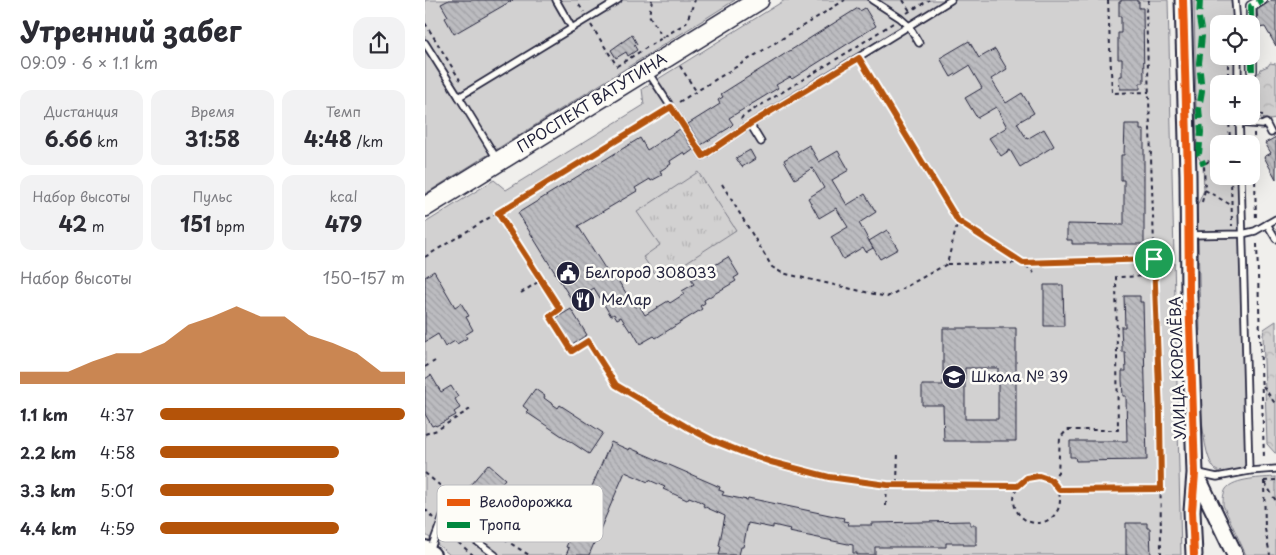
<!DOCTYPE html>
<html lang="ru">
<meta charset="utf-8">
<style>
:root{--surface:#fff;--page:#f2f2f3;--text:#2b2b33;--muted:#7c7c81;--accent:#b45309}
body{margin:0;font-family:"Playpen Sans",sans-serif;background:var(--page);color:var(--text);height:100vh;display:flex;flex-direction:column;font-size:19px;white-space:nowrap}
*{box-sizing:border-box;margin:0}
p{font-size:16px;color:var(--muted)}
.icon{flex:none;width:28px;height:28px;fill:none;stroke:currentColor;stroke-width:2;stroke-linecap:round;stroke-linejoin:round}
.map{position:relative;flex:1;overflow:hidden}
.panel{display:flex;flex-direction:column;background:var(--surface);width:425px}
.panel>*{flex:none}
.tools{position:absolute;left:785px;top:15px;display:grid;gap:10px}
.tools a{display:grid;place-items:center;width:50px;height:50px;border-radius:10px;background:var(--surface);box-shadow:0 5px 20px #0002;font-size:25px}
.pin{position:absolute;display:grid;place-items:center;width:42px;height:42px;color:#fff;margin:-21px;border:2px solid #fff;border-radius:50%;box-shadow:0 1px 5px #0007}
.round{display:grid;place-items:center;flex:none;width:52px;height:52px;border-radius:15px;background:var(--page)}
.overview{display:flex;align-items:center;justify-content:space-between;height:85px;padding:0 20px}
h1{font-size:28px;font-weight:700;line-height:38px}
.figures{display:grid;grid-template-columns:repeat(3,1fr);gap:8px;height:85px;padding:5px 20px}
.figures div{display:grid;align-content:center;border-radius:12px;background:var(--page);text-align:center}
.figures b{font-size:21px;font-weight:700}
.figures small{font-size:14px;font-weight:400}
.figures p{font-size:14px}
.chart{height:140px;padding:10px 20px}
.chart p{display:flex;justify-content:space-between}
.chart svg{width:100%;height:90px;margin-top:5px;fill:var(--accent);opacity:.7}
ul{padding:0 20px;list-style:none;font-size:16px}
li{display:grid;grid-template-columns:80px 60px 1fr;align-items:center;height:38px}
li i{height:12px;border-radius:6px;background:var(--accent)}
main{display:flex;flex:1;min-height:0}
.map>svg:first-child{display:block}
.grass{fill:#d2d1d1;stroke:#7a7a86}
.forest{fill:url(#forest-crowns);stroke:#7a7a86}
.park{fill:url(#park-tufts);stroke:#7a7a86}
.building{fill:url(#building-back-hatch);stroke:#22223b;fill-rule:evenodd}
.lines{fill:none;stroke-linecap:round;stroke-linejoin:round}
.service-casing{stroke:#22223b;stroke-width:9}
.pedestrian-casing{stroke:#22223b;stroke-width:12}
.tertiary-casing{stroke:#22223b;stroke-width:19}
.secondary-casing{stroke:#22223b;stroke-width:20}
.primary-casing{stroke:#22223b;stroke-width:22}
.path{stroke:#22223b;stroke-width:2;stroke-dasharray:4 4;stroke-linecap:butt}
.service{stroke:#fdfcf7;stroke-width:5.5}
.pedestrian{stroke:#fdfcf7;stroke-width:9}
.tertiary{stroke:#fdfcf7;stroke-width:15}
.secondary{stroke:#fdfcf7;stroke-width:16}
.primary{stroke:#fdfcf7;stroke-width:19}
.quiet{stroke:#00873e;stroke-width:6;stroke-dasharray:12 6;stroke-linecap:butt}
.cycleway-casing{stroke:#fdfcf7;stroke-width:11}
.cycleway{stroke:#e8590c;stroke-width:8}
.route-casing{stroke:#fff;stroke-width:10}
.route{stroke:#b45309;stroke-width:6}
.labels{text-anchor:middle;stroke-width:5;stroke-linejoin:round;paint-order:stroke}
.street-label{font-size:15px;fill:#22223b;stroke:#fdfcf7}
.poi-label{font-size:15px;fill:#22223b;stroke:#fdfcf7;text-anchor:start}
.key{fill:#fdfcf7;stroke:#bbbbbf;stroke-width:1}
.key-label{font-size:14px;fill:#22223b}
</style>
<main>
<section class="panel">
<div class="overview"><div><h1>Утренний забег</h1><p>09:09 · 6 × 1.1 km</p></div><a class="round"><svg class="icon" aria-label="share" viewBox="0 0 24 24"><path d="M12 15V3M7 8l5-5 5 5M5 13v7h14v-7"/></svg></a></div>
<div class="figures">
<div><p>Дистанция</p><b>6.66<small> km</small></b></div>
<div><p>Время</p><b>31:58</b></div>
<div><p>Темп</p><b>4:48<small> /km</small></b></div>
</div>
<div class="figures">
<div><p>Набор высоты</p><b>42<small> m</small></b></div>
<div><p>Пульс</p><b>151<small> bpm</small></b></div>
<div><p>kcal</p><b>479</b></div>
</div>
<div class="chart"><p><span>Набор высоты</span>150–157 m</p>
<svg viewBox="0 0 160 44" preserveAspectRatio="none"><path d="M0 44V38L10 38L20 38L30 33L40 29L50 29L60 24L70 15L80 11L90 6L100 11L110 11L120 20L130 24L140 29L150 38L160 38V44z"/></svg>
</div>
<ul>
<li><b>1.1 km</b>4:37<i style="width:100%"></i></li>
<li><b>2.2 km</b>4:58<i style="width:73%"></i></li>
<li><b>3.3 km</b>5:01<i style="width:71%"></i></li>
<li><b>4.4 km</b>4:59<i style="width:73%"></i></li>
</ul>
</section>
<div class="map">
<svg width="851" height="555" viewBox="0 0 851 555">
<defs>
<pattern id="forest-crowns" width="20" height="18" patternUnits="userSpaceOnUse" patternTransform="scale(1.25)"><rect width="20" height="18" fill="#d2d1d1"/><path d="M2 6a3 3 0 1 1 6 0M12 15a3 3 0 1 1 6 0" fill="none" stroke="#b4b3b4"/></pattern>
<pattern id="park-tufts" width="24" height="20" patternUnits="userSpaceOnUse" patternTransform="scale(1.25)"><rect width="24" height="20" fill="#d2d1d1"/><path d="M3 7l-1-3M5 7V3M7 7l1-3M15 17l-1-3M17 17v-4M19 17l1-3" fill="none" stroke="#b4b3b4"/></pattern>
<pattern id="building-back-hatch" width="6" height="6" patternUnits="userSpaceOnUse" patternTransform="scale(1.25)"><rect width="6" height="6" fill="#bcbcc0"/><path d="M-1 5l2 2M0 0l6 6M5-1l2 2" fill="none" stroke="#a1a1a6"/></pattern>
</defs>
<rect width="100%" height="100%" fill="#f0efec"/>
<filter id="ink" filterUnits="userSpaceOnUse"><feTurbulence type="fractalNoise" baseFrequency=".02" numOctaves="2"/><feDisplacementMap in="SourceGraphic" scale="10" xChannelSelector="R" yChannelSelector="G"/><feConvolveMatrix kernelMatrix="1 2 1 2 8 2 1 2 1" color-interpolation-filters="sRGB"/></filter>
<g filter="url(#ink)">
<g class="grass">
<path d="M0 0H310L0 194Z"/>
<path d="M360 0H743L756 555H25L0 534V223L69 180 81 190 219 105 217 89Z"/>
<path d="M777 0H809L810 24H794V56H811L812 84H794V116H813V144H794V176H814L816 232H773L772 206 779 190 778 165 772 155 769 1Z"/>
<path d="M816 237 822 468C812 470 796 477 789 468 773 448 776 370 775 342 775 308 774 273 773 238Z"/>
<path d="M851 477V555H821L798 505C798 499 798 494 801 489 809 478 838 478 851 477Z"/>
</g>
<g class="forest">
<path d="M845 63 851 64V119L845 120 832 117 831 108 834 105 832 99 833 90C829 83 827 76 835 72L836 69 843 66Z"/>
<path d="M851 321V453H850L842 444 838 335 839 329Z"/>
</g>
<path class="park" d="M273 172 311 230 234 280 218 257 235 245 212 212Z"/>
<g class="building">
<path d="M24 0H88L29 34 20 18 23 16 16 4Z"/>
<path d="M696 0H712V2H714V8H718L719 83H715V89H695L694 76H697V59H693V33H696V16H694V2H696Z"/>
<path d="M847 0H851V46L840 27 833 28 832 10Z"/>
<path d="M433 8 435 11 440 8 451 26 367 79 365 77 351 85 353 88 304 118 308 124 304 128 276 145 263 124 295 104 293 100 298 97 296 94Z"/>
<path d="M207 35 212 44 209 45 212 50 203 56 201 52 191 58 186 50Z"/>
<path d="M544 41 554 58 570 49 582 69 566 79 581 103 597 93 609 113 592 123 602 139 619 129 629 146 595 167 585 150 576 156 564 138 582 127 571 107 552 118 540 98 557 88 544 66 526 77 515 58Z"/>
<path d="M700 124H715V130H719V244H647V240H642V224L699 225V180H696V155H699Z"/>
<path d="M255 129 268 150 261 155 259 152 245 161 246 164 235 171 237 175 226 181 225 179 210 188 212 191 153 226 183 273 187 271 210 307 214 305 220 315 243 301 245 303 259 294 257 291 269 284 266 280 298 260 303 257 314 275 309 278 311 281 279 300 280 303 275 306 277 309 231 338 229 336 215 344 207 330 205 331 196 317 192 319 189 314 186 316 169 288 148 302 93 213 215 138 222 150Z"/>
<path d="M851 137V179L839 157 846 153 840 143Z"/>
<path d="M384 145 394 162 413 151 424 170 407 180 422 205 440 194 451 212 434 223 448 248 441 252 438 247 418 259 406 237 423 227 411 208 394 218 383 198 399 188 387 168 370 179 359 160Z"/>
<path d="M325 150 330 159 317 167 311 158Z"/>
<path d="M462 230 473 249 455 259 444 241Z"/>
<path d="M9 271 30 307 36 303 44 316 41 317 48 330 40 335 42 338 32 344 30 341 20 347 13 334 0 342V277Z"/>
<path d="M619 285H638L639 326H619Z"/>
<path d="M699 296H715V302H718L722 460 651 461 650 457H645V441H702L701 396H698L697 380V371H701L700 352H697V347L696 327H700Z"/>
<path d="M146 309 162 335 147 344 131 318Z"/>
<path d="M518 328H591V441H519L518 405H497V385H518ZM540 368H573V419H540Z"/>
<path d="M6 375 16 392 26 386 33 397 30 399 35 408 29 412 31 415 11 426 10 425 7 426 0 414V379Z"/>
<path d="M110 389 120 396 119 398 133 408 135 405 178 433 164 454 101 412 103 410 98 406Z"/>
<path d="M186 442 204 450 205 448 295 487 294 490 299 492 297 495 322 500 323 498 419 518 418 521 424 522 423 525H447V523L545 521V525H551V545H538V543H521V547H450V555H432V553H428V545L364 532 365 529 348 525V528L323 523 318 547H316L314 555H294L296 547 294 546 300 516 278 506 279 504 272 500 264 497 262 500 238 489 240 487 224 480 223 482 200 472 164 555H141L144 548 141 547Z"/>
<path d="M63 464 80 479 59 504 46 493 44 488 46 484Z"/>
<path d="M701 523H722V528H725L726 555H701Z"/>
</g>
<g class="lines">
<g class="service-casing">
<g id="service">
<path d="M131 0 147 28"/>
<path d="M447 0 475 18 484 26 494 43"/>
<path d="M810 0 812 24"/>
<path d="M0 43 34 97 193 0"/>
<path d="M813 56V84"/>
<path d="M223 72 278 156 325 124 526 0"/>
<path d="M34 97 72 159"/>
<path d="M814 116 815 144"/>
<path d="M814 123 837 125 841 123 846 133"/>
<path d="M325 124 336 142"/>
<path d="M816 176 824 471"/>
<path d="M842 224 851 239"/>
<path d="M764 235 817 234 830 231 851 219"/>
<path d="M774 473 792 477 824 471 851 469"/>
<path d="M5 551 18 516 70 555"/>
</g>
</g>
<g class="pedestrian-casing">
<path id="pedestrian" d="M827 71 826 6 837 0"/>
</g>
<g class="tertiary-casing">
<g id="tertiary">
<path d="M758 0 763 175 764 294 770 473 767 511 769 555"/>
<path d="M771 474 810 555"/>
</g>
</g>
<g class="secondary-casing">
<path id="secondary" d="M0 549 7 555"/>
</g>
<g class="primary-casing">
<path id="primary" d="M0 207 334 0"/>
</g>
<g class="path">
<path d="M227 0 224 15 238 38"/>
<path d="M478 0 485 11"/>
<path d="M683 0 687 93 724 92"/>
<path d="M724 0 721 11 729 245V276L735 415 736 555"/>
<path d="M154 5 159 12"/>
<path d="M482 13 504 0"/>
<path d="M0 23 35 80"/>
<path d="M166 25 192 66 261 23 270 0"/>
<path d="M803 56V74"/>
<path d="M437 64 533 221 598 263 729 259"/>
<path d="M255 66 271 91"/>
<path d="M827 81 828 116"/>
<path d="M254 102 420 0"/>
<path d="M828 114 838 115"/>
<path d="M804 116 805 144"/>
<path d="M316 119 318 116 428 49 468 23"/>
<path d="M829 133 831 221"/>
<path d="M806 176 807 226"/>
<path d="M297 184 347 267 357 273 462 297 522 264 533 221"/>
<path d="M780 190 806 205"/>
<path d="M777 202 780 190 779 165 794 152"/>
<path d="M73 213 135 309 125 316 147 351 163 341 191 385 262 427 317 452 346 462 404 477 462 485 593 486"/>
<path d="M832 244 839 458"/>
<path d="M0 257 239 111"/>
<path d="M522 264 598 263 609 273"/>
<path d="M96 293 116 280"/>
<path d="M0 367 10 361"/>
<path d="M838 386 851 405"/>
<path d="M0 434 12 430 47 408"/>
<path d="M0 473 30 498H32L85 543 104 555"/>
<circle cx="612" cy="500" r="23"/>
<path d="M626 480 633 472 635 438 642 430H693L691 277 729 276"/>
<path d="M839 481 840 529 845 555"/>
<path d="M839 481 851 480"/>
<path d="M472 483 473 451"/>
<path d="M840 483 851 501"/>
<path d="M634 490 736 489"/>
<path d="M461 506 462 485"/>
<path d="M0 509 8 518"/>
<path d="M21 532 48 555"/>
</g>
<use href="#service" class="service"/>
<use href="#pedestrian" class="pedestrian"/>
<use href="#tertiary" class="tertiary"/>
<use href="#secondary" class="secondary"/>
<use href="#primary" class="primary"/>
<g class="quiet">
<path d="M775 0 774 18 777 36 774 63 777 91 774 108 776 132 774 154 779 165"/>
<path d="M827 71 826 6 837 0"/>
</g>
<g class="cycleway-casing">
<path id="cycleway" d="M758 0 763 175 764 294 770 473 767 511 769 555"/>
</g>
<use href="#cycleway" class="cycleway"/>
</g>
</g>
<g class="lines" filter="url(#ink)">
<g class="route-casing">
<path id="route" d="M434 58 533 221 598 263 729 259 735 415 736 489 634 490 626 480 614 476 602 478 593 486 462 485 404 477 346 462 317 452 287 440 262 427 191 385 163 341 147 351 125 316 135 309 73 213 246 107 278 156 325 124Z"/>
</g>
<use href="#route" class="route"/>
</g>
<defs>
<g id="civic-disc" transform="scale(1.25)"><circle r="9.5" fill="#22223b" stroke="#fdfcf7"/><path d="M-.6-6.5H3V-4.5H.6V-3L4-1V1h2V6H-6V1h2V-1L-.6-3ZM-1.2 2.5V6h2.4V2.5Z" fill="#fff"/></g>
<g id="restaurant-disc" transform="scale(1.25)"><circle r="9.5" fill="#22223b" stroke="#fdfcf7"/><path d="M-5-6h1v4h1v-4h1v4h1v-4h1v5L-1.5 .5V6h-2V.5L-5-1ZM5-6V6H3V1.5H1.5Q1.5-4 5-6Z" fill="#fff"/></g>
<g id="school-disc" transform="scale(1.25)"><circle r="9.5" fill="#22223b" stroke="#fdfcf7"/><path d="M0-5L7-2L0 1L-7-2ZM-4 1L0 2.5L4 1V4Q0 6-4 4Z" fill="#fff"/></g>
</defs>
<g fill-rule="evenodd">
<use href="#civic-disc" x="143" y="273"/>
<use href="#restaurant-disc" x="158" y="300"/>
<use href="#school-disc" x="529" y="377"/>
</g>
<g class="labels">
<g class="street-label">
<text transform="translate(167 103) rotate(-32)" y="5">ПРОСПЕКТ ВАТУТИНА</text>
<text transform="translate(753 368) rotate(-92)" y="5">УЛИЦА КОРОЛЁВА</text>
</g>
<g class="poi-label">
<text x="160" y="278">Белгород 308033</text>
<text x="176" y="305">МеЛар</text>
<text x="546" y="382">Школа № 39</text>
</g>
</g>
<rect x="12" y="485" width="166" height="57" rx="8" class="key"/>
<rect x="22" y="499" width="23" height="7" fill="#e8590c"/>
<rect x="22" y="522" width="23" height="6" fill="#00873e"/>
<g class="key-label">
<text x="54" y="507">Велодорожка</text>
<text x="54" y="530">Тропа</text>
</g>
</svg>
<div class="tools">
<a><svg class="icon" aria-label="locate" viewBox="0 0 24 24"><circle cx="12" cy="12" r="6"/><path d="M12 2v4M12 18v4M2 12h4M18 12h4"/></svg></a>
<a>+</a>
<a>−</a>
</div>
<div class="pin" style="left:729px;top:259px;background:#1e9e55"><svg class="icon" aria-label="arrive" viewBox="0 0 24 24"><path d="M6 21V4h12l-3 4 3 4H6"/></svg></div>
</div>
</main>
